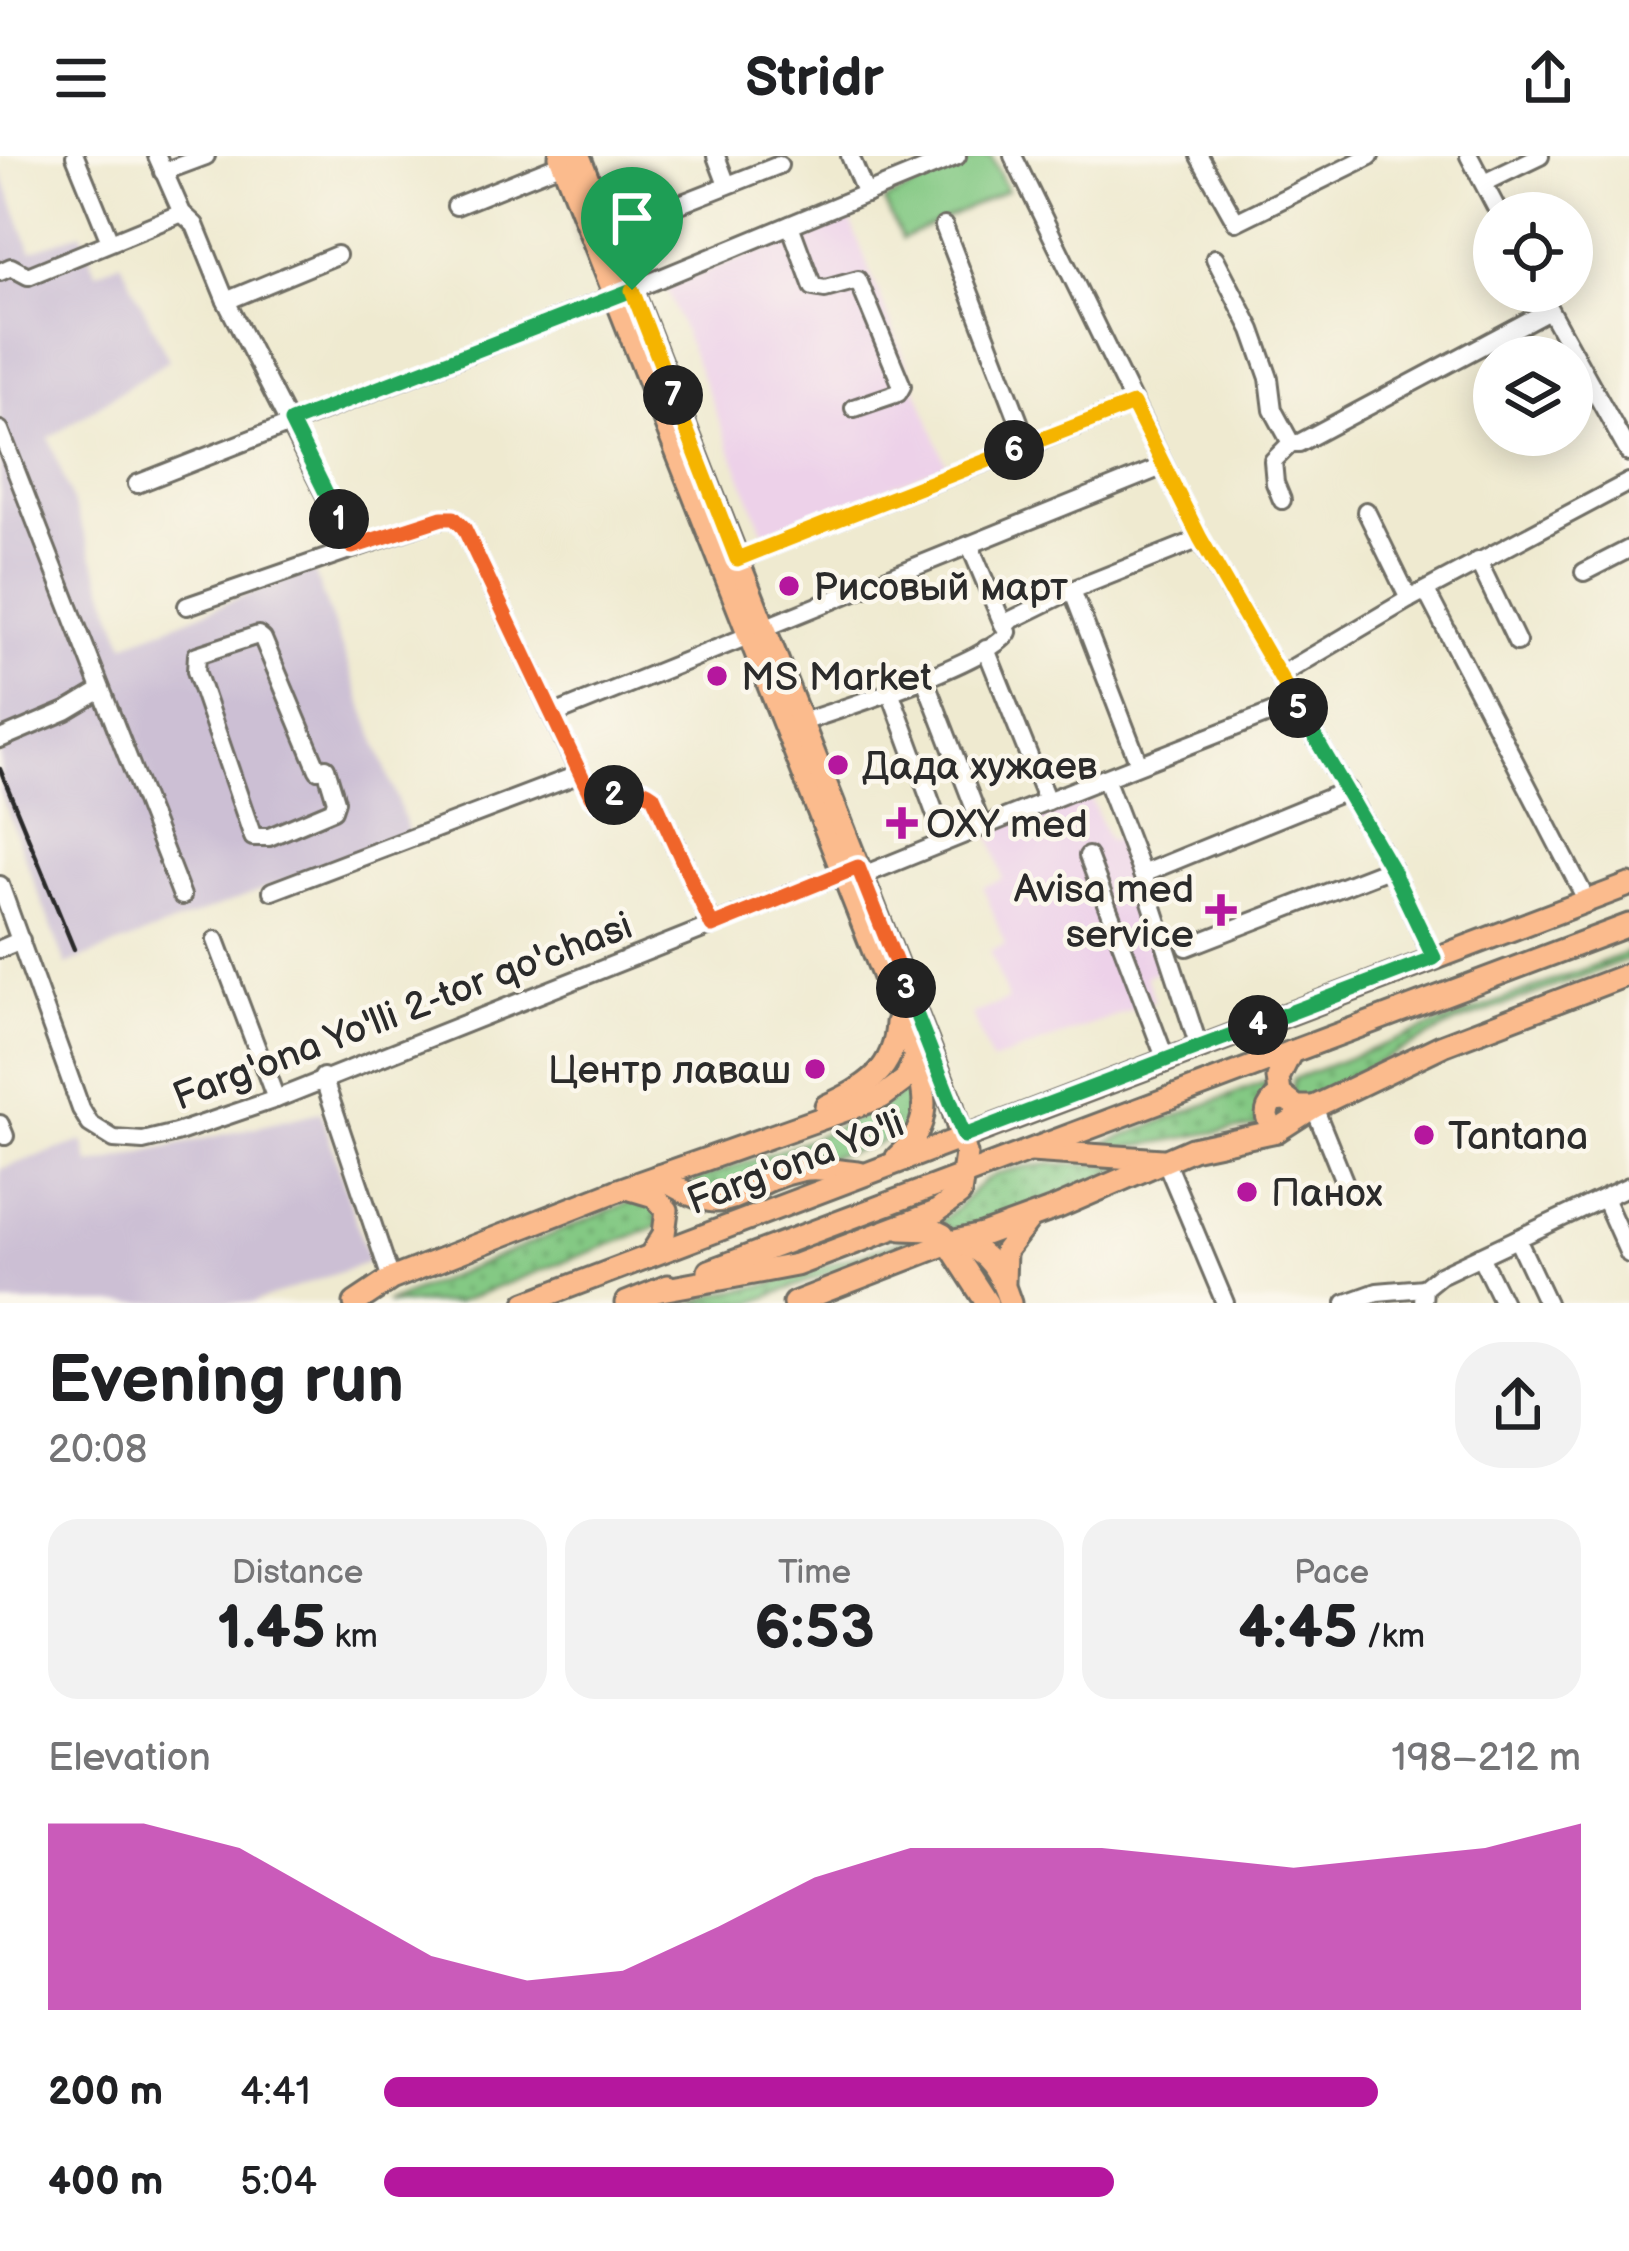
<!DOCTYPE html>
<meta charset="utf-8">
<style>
:root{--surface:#fff;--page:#f2f2f2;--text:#202124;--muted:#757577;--accent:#b5179e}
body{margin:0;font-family:"Balsamiq Sans",sans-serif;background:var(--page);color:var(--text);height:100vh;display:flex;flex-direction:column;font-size:45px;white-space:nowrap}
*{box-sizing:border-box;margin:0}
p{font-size:39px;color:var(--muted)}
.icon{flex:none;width:66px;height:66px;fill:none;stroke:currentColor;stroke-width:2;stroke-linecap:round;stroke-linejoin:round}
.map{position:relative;height:1147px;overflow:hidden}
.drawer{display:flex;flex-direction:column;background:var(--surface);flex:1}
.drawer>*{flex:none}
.tools{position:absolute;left:1473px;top:36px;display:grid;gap:24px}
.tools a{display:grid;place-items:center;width:120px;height:120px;border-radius:50%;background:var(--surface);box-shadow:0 6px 30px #0003;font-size:60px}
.pin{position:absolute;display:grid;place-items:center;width:102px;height:102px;color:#fff;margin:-123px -51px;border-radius:50% 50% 50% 0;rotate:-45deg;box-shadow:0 0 12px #0007}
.pin .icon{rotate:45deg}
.km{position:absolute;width:60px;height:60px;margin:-30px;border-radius:50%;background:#222;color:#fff;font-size:33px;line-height:60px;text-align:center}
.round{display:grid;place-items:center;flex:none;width:126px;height:126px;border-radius:48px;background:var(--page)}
.headline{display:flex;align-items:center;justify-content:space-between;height:204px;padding:0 48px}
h1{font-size:66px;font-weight:600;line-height:90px}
.stats{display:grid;grid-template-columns:repeat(3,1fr);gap:18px;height:204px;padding:12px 48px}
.stats div{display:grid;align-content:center;border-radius:30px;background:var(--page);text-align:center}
.stats b{font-size:60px;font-weight:600}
.stats small{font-size:33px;font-weight:400}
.stats p{font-size:33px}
.chart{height:336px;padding:24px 48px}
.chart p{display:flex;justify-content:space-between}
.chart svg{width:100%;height:216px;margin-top:12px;fill:var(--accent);opacity:.7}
ul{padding:0 48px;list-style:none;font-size:39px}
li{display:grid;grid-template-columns:192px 144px 1fr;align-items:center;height:90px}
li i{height:30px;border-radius:15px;background:var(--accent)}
header{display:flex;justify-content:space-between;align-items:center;height:156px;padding:0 48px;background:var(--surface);font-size:54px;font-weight:600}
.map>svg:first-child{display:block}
.built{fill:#edd1e9}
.industrial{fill:#ccbfd4}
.grass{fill:url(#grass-dots);stroke:#587a58;stroke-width:3}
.pitch{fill:#84c984;stroke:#587a58;stroke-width:3}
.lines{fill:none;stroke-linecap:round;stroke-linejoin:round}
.minor-casing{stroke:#706e65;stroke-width:22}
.major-casing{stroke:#706e65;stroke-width:27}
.minor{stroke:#fff;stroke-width:16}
.major{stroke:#fbbb8d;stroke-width:21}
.rail{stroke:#2b2b2b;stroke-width:4.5}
.split-1-casing{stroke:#fff;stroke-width:24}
.split-2-casing{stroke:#fff;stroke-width:24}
.split-3-casing{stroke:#fff;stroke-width:24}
.split-4-casing{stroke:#fff;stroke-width:24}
.split-5-casing{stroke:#fff;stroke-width:24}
.split-6-casing{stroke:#fff;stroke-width:24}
.split-7-casing{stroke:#fff;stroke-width:24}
.split-8-casing{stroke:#fff;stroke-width:24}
.split-1{stroke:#22a559;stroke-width:15}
.split-2{stroke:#f0652b;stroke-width:15}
.split-3{stroke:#f0652b;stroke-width:15}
.split-4{stroke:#22a559;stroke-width:15}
.split-5{stroke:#22a559;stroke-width:15}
.split-6{stroke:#f5b400;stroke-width:15}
.split-7{stroke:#f5b400;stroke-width:15}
.split-8{stroke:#f5b400;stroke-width:15}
.poi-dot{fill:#b5179e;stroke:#fbf7ec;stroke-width:4.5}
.labels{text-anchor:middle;stroke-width:9;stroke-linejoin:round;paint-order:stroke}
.poi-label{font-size:39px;fill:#2b2b2b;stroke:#fbf7ec;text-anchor:start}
.street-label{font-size:39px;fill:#2b2b2b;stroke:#fbf7ec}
</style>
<header><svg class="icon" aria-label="menu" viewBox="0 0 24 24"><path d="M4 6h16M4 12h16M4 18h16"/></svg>Stridr<svg class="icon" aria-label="share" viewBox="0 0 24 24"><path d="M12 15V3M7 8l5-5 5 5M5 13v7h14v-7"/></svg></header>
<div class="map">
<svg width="1629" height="1147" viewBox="0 0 1629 1147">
<defs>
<pattern id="grass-dots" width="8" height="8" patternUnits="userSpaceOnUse" patternTransform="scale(3)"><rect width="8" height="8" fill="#84c984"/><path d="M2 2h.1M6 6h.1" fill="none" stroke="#6ca36c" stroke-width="1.8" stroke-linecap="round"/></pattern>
</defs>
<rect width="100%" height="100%" fill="#fbf7ec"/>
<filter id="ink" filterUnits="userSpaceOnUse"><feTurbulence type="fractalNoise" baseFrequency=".00833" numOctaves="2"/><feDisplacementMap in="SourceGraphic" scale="24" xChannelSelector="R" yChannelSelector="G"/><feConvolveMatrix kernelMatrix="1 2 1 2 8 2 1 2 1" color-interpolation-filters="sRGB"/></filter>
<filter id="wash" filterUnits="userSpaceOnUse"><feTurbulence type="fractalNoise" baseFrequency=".004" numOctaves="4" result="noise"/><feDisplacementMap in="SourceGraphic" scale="48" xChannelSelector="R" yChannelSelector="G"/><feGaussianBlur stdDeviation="2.7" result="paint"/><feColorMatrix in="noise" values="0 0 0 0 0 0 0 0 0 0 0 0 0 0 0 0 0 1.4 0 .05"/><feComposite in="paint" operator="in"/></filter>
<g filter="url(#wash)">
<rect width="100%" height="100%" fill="#efead0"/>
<g class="built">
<path d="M849 61 946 308 765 380 666 131Z"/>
<path d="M1089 637 1108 685 1120 682 1164 813 1146 820 1155 845 991 906 972 858 1008 844 990 795 1005 789 983 731 1003 723 989 675Z"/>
</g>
<g class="industrial">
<path d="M0 12 31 95 81 76 96 116 121 106 169 204 49 282 125 488 313 412 409 677 66 809 0 637Z"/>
<path d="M321 956 369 1106 252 1147H0V1013L83 985 90 1009Z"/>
</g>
<g class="grass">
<path d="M1629 796V803L1456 867 1301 945 1291 939 1293 923Z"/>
<path d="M1270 924C1270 943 1258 953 1259 971 1205 974 1158 991 1104 992L1102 988Z"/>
<path d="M913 928 915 949 908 972 873 990 781 1013 734 1033 711 1034 691 1026C766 998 848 976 913 928Z"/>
<path d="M1051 1008 1129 1010 967 1076 952 1074 939 1065C959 1055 967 1038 983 1026 1000 1013 1031 1010 1051 1008Z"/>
<path d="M635 1044 655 1049 659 1070 455 1147H386Z"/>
<path d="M915 1080H924L752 1147H693L717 1138 771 1128Z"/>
</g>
<path class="pitch" d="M981 0H991L1007 34 902 83 884 45Z"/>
</g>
<g filter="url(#ink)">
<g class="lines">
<g class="minor-casing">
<g id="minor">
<path d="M75 0 109 83"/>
<path d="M157 0 182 57 195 69 226 145 352 391"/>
<path d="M716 0 727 29"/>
<path d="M850 0 866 38"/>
<path d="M1013 0 1200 383 1391 712 1434 803"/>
<path d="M1199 0 1236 66 1370 0"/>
<path d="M1469 0 1499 57"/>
<path d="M163 16 206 0"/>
<path d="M1484 27 1540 0"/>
<path d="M456 50 563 7"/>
<path d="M790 69 813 131 825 133 858 124 902 230 898 237 854 252"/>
<path d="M944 70 1028 289"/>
<path d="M609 76 779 9"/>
<path d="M1215 102 1252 174 1269 222 1273 254 1291 287H1299L1549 154"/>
<path d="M0 116 11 111 28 120 182 57"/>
<path d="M632 134 957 0"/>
<path d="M1539 135 1629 297"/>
<path d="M226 145 337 99"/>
<path d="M0 274 182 740"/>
<path d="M137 328 615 140"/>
<path d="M1282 344 1275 327 1273 305 1291 287"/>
<path d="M1366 355 1409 443"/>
<path d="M970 390 1003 468 1072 434 1200 383"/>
<path d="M737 403 1133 248"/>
<path d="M1478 405 1517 486"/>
<path d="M1584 416 1629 393"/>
<path d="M1072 434 1139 608"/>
<path d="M1426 435 1587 745"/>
<path d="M187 450 442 362H454L464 372 580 618 272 735"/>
<path d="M764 472 1164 310"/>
<path d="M1279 520 1409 443 1629 326"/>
<path d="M924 521 982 671 1047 645 986 493"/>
<path d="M890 535 945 684"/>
<path d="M552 559 748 480"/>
<path d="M802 566C839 554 994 504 1008 476L1003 468"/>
<path d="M0 583 66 555 101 534"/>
<path d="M318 614 263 483 258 479 197 499 196 515 253 681H269L333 654 336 645 326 612"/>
<path d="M580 618 596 645C617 640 634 625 653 640L712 770"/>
<path d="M1047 645 1105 622"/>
<path d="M1088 700 1166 904"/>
<path d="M1142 718 1348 634"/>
<path d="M861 720 982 671"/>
<path d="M0 729 81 953 90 968 114 983 143 985 176 977 276 943 841 718"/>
<path d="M216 784 276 943"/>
<path d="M1187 791 1391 712"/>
<path d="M0 793 21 784"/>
<path d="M1199 891 1142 718 1105 622 1296 547"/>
<path d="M323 921 391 1123"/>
<path d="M1314 951 1348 1035"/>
<path d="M0 968 5 980"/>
<path d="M1165 1004 1225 1147"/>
<path d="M1604 1042 1629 1098"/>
<path d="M1517 1083 1547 1147"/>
<path d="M1480 1100 1503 1147"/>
<path d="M1346 1147 1377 1136 1424 1132"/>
<path d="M1423 1147 1424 1132 1440 1119 1629 1030"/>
</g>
</g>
<g class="major-casing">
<g id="major">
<path d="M560 0 915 900C927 941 932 970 897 1001"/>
<path d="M579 0 952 949 966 998 960 1038 936 1056 796 1109 656 1135"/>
<path d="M1291 896 1278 922 1280 938 1297 951H1314"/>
<path d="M826 950C866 931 895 915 897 867"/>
<path d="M1277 975C1266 965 1263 956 1274 944L1283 943"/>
<path d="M1031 995 1162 1004"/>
<path d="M658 1020C736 1072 730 1029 801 1014 818 1010 841 1016 859 1017"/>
<path d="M627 1032 654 1040 667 1054 664 1078 652 1097"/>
<path d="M902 1073 933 1074 943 1079 987 1147"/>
<path d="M957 1087C990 1094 1000 1117 1010 1147"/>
<path d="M709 1115 1629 769"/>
<path d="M1004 1127 1005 1095 1028 1065"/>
<path d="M355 1147 391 1123 616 1035 882 941 906 923 915 900"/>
<path d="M526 1147 1629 729"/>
<path d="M626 1147 668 1130"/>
<path d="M794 1147 951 1086 982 1079 1056 1052 1192 993 1277 975 1314 951 1443 889 1629 818"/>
</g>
</g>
<use href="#minor" class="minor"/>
<use href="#major" class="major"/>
<path class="rail" d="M0 613 74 793"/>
</g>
</g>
<g class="lines" filter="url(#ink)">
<g class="split-1-casing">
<path id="split-1" d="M339 363 291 266 632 134"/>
</g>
<g class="split-2-casing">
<path id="split-2" d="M339 363 352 391 442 362H454L464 372 591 640 596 645 614 639"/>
</g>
<g class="split-3-casing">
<path id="split-3" d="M614 639C630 633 639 629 653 640L712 770 858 711 906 832"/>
</g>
<g class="split-4-casing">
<path id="split-4" d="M906 832 964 980 1258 869"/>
</g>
<g class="split-5-casing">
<path id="split-5" d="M1258 869 1434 802 1391 712 1298 552"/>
</g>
<g class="split-6-casing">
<path id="split-6" d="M1014 294 1133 248 1200 382 1298 552"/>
</g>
<g class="split-7-casing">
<path id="split-7" d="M673 239 737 403 1014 294"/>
</g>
<g class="split-8-casing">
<path id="split-8" d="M632 134 673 239"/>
</g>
<use href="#split-1" class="split-1"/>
<use href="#split-2" class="split-2"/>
<use href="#split-3" class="split-3"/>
<use href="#split-4" class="split-4"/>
<use href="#split-5" class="split-5"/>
<use href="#split-6" class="split-6"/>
<use href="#split-7" class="split-7"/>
<use href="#split-8" class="split-8"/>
</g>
<g class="poi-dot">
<circle cx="789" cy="430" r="12"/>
<circle cx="717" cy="520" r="12"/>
<circle cx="838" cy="609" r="12"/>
<path d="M896 649h12v12h12v12h-12v12h-12v-12h-12v-12h12z"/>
<path d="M1215 736h12v12h12v12h-12v12h-12v-12h-12v-12h12z"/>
<circle cx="815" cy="913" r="12"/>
<circle cx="1424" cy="979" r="12"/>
<circle cx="1247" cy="1036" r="12"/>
</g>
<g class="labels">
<g class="poi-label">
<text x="813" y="444">Рисовый март</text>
<text x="741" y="534">MS Market</text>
<text x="862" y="623">Дада хужаев</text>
<text x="926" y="681">OXY med</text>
<text x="1194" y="746" text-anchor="end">Avisa med<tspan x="1194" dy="45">service</tspan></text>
<text x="791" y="927" text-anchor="end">Центр лаваш</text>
<text x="1448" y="993">Tantana</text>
<text x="1271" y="1050">Панох</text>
</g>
<g class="street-label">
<text transform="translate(402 854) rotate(-21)" y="14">Farg'ona Yo'lli 2-tor qo'chasi</text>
<text transform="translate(795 1005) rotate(-21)" y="14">Farg'ona Yo'li</text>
</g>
</g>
</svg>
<div class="tools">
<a><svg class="icon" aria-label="locate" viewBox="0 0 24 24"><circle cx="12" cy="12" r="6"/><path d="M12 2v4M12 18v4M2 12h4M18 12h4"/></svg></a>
<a><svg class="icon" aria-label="layers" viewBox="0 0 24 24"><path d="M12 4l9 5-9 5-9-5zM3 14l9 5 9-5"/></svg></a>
</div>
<div class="pin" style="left:632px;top:134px;background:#1e9e55"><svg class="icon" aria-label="arrive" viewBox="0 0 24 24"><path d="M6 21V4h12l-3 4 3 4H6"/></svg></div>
<b class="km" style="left:339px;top:363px">1</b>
<b class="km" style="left:614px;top:639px">2</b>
<b class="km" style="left:906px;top:832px">3</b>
<b class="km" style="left:1258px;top:869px">4</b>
<b class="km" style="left:1298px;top:552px">5</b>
<b class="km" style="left:1014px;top:294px">6</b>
<b class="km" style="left:673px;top:239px">7</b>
</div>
<section class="drawer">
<div class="headline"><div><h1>Evening run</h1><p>20:08</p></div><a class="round"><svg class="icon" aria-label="share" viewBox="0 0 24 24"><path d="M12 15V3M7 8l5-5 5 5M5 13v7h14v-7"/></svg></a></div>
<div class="stats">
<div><p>Distance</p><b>1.45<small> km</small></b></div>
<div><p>Time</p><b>6:53</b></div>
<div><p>Pace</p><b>4:45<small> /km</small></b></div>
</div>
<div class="chart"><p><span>Elevation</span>198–212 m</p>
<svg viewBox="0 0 160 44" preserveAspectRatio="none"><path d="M0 44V6L10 6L20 11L30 22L40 33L50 38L60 36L70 27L80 17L90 11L100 11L110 11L120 13L130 15L140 13L150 11L160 6V44z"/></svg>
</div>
<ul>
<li><b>200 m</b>4:41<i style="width:83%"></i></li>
<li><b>400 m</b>5:04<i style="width:61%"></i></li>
</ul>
</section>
